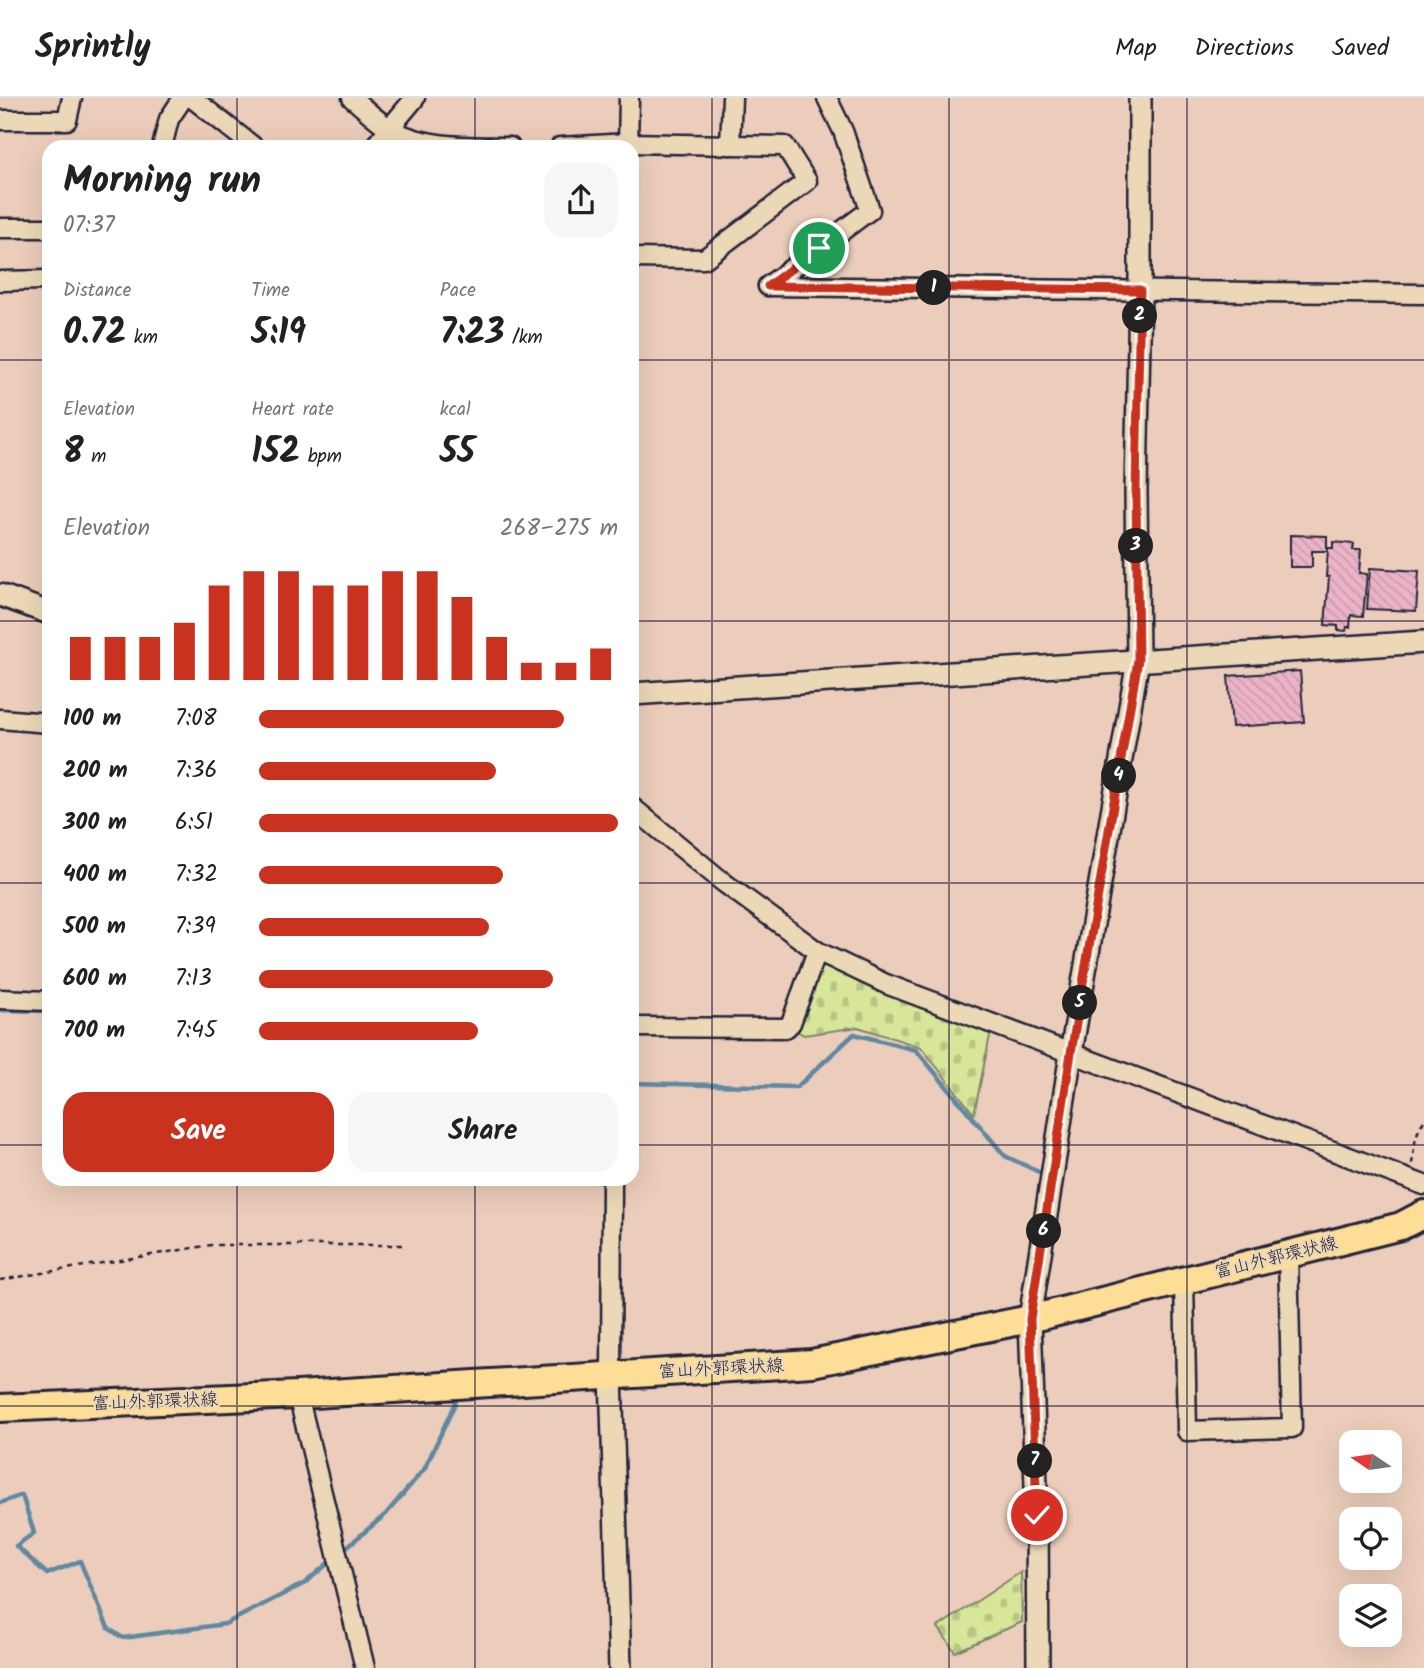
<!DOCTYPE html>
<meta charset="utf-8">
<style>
:root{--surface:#fff;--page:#f6f6f6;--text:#202124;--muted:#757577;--line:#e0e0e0;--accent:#c8321e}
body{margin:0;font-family:Kalam,"Klee One",sans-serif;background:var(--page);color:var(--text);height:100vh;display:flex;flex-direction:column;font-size:26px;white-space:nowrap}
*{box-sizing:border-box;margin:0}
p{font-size:23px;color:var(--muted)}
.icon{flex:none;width:38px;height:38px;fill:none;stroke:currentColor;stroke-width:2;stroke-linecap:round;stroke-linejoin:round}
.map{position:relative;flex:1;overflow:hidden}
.drawer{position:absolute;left:42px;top:42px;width:597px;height:1046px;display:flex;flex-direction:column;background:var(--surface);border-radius:21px;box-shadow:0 7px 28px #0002}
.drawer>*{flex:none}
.needle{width:46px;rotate:283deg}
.buttons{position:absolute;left:1339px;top:1332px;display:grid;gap:14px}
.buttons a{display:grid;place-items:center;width:63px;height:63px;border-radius:14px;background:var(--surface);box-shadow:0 7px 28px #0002;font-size:35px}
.pin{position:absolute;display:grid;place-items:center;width:60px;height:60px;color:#fff;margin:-30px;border:4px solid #fff;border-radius:50%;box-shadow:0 2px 7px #0007}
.km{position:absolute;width:35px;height:35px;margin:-18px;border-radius:50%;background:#222;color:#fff;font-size:19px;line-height:35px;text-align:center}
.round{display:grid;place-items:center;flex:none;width:74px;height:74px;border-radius:21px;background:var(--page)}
.head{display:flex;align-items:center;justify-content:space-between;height:119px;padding:0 21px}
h1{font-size:38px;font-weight:600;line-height:52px}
.stats{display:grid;grid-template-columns:repeat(3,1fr);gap:10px;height:119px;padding:7px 21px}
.stats div{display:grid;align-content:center}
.stats b{font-size:35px;font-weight:600}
.stats small{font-size:19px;font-weight:400}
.stats p{font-size:19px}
.chart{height:196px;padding:14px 21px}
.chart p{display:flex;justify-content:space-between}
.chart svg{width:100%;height:126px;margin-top:7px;stroke:var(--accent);stroke-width:6}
.primary-button{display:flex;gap:14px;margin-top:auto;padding:14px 21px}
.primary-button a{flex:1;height:80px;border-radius:21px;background:var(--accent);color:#fff;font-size:28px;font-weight:600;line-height:80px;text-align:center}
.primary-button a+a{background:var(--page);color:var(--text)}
ul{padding:0 21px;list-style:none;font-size:23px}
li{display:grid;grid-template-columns:112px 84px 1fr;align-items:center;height:52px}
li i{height:18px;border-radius:9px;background:var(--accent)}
header{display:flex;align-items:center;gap:42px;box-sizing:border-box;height:98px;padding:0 35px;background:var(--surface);border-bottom:2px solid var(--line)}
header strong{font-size:33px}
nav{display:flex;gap:38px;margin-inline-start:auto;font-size:24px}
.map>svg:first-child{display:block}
.cemetery{fill:url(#cemetery-stones);stroke:#7c846a;stroke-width:2}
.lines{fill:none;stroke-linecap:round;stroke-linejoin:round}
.stream{stroke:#5e88a2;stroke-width:4.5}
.building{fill:url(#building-back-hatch);stroke:#22223b;stroke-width:2}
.minor-casing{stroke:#22223b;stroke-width:23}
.tertiary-casing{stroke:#22223b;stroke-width:26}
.primary-casing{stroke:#22223b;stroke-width:32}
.path{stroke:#22223b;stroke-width:2.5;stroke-dasharray:5 5;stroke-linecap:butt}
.minor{stroke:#ecd8b6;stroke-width:18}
.tertiary{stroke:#ecd8b6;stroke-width:21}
.primary{stroke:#fedd96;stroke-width:26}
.route-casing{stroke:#fff;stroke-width:14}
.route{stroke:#c8321e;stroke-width:9}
.grid{fill:none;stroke:#22223b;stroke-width:2;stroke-opacity:0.55}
.labels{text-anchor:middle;stroke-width:5;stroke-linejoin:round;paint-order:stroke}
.street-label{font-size:18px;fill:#22223b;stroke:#ecd8b6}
</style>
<header>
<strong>Sprintly</strong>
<nav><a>Map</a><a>Directions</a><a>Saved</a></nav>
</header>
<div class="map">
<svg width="1424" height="1570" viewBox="0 0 1424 1570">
<defs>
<pattern id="cemetery-stones" width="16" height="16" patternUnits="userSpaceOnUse" patternTransform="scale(1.75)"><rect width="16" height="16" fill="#d7e699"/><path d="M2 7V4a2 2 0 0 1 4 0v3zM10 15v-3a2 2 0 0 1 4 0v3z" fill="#b8c585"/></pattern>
<pattern id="building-back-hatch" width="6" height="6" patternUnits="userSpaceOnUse" patternTransform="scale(1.75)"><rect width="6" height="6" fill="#ecb3c7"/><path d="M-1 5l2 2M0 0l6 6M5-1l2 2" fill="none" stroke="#ca9aac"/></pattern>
</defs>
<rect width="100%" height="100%" fill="#eccdbb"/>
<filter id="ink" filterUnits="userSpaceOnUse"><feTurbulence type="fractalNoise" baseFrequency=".0143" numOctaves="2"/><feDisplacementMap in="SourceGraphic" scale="14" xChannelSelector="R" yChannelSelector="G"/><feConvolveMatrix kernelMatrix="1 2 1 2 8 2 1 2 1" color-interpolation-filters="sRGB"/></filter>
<g filter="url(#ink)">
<g class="cemetery">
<path d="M826 867 863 886 991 933 974 1016 921 949 858 929 804 937 797 933 815 872Z"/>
<path d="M1021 1474 1022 1524 955 1554 938 1529Z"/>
</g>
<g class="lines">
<g class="stream">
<path d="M0 912 49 913"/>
<path d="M632 985 797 989 854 936 916 952 1005 1058 1039 1074"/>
<path d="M0 1405 22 1397 34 1435 16 1448 47 1476 80 1463 108 1530 123 1540 225 1526 305 1485 333 1461"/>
<path d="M342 1453 386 1416 425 1370 457 1301"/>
</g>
</g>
<g class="building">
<path d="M1290 437 1327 438V453H1312V469H1290Z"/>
<path d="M1333 444 1354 446 1353 452H1361L1359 475 1367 476 1363 518 1351 517 1350 529H1347L1346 533 1338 532V528L1325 527 1329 479H1326L1328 450H1333Z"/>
<path d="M1370 470 1419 473 1416 513 1367 511Z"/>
<path d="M1300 573 1304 624 1232 629 1228 578Z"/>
</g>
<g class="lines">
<g class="minor-casing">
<g id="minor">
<path d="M192 0 254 49"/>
<path d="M352 0C364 10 377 23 391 31 426 51 471 48 510 49"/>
<path d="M0 22H67L72 0"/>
<path d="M730 47 732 0"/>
<path d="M162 49 169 21 183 0"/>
<path d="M374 49 415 0"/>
<path d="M560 49 628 45 785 48 807 83 704 161 632 160"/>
<path d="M628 49 629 0"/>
<path d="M0 130H49"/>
<path d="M0 183 49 182"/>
<path d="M768 188 1424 196"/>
<path d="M768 188 870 112 843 33 827 0"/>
<path d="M0 621 49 625"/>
<path d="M632 709 723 784 817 853 886 886 1424 1087"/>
<path d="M0 901 49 903"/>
<path d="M632 929 786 930 791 925 817 853"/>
<path d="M1184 1182 1187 1333 1292 1330 1288 1156"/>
<path d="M611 1276 612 1082"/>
<path d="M298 1297 365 1570"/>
</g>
</g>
<g class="tertiary-casing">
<g id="tertiary">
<path d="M0 497 49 515"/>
<path d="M632 596 1424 544"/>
<path d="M611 1276 620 1570"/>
<path d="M1038 1570 1037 1417 1030 1221 1071 955 1138 562 1136 393 1140 192V0"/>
</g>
</g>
<g class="primary-casing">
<path id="primary" d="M0 1310 298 1297 812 1265 1030 1221 1401 1128 1424 1116"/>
</g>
<g class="path">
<path d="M1412 1066C1414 1051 1415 1034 1424 1023"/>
<path d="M0 1182 211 1147H402"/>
</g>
<use href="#minor" class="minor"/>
<use href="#tertiary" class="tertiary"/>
<use href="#primary" class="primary"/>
</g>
</g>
<g class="lines" filter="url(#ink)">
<g class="route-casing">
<path id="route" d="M819 150 768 188 1140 192 1136 393 1138 562 1071 955 1030 1221 1037 1417"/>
</g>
<use href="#route" class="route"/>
</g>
<path class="grid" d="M237 0V49M475 0V49M712 0V1570M949 0V1570M1187 0V1570M0 262H49M632 262H1424M0 523H49M632 523H1424M0 785H49M632 785H1424M0 1047H49M632 1047H1424M237 1082V1570M475 1082V1570M0 1308H1424"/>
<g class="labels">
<g class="street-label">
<text transform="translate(1276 1159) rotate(-14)" y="6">富山外郭環状線</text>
<text transform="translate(721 1270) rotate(-3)" y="6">富山外郭環状線</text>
<text transform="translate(155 1303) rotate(-2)" y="6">富山外郭環状線</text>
</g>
</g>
</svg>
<div class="buttons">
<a><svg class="needle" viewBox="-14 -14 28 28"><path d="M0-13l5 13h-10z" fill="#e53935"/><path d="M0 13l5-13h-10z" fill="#757577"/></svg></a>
<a><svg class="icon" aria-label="locate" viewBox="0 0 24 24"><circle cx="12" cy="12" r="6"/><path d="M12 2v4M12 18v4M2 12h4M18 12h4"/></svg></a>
<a><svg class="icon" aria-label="layers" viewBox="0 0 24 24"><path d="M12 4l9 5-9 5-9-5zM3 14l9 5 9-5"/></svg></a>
</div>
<div class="pin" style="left:819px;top:150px;background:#1e9e55"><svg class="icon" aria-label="arrive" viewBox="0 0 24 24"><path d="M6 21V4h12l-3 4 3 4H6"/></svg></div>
<div class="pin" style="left:1037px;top:1417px;background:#d93025"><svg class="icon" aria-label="check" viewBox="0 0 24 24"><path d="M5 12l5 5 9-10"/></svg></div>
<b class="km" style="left:934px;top:190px">1</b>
<b class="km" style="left:1140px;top:218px">2</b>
<b class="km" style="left:1136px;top:448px">3</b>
<b class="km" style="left:1119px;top:678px">4</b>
<b class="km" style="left:1080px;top:905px">5</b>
<b class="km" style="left:1044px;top:1133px">6</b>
<b class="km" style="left:1035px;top:1363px">7</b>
<section class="drawer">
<div class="head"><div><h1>Morning run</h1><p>07:37</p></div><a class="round"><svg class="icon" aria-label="share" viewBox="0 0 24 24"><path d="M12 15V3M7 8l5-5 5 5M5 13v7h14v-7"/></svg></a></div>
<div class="stats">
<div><p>Distance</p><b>0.72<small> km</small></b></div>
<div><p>Time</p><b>5:19</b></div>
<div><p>Pace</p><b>7:23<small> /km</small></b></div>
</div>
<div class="stats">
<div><p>Elevation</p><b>8<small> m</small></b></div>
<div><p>Heart rate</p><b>152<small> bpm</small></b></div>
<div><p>kcal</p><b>55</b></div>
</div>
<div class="chart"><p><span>Elevation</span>268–275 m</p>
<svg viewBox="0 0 160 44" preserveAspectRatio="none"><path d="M5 44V29M15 44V29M25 44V29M35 44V24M45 44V11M55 44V6M65 44V6M75 44V11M85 44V11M95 44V6M105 44V6M115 44V15M125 44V29M135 44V38M145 44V38M155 44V33"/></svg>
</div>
<ul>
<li><b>100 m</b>7:08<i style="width:85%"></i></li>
<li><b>200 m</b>7:36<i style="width:66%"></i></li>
<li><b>300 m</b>6:51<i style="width:100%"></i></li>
<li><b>400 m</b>7:32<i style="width:68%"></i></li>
<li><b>500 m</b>7:39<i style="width:64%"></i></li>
<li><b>600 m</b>7:13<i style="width:82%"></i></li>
<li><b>700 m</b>7:45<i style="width:61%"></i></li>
</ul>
<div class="primary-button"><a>Save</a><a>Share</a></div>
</section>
</div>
